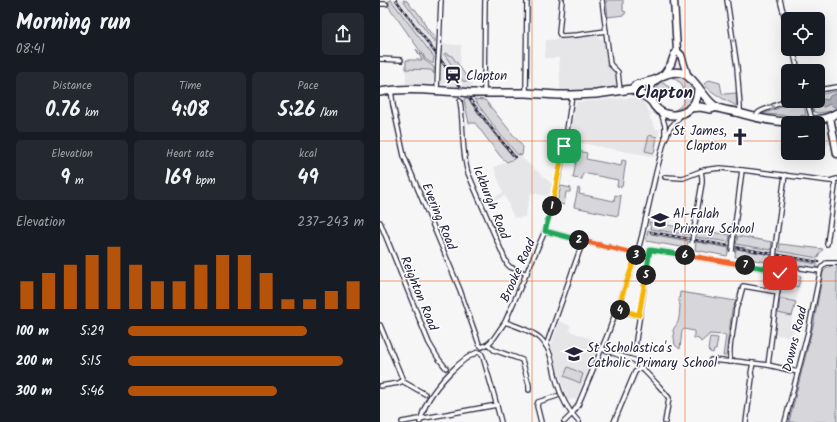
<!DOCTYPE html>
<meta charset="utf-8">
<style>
:root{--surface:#171b24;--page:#242831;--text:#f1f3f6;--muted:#9ea1a6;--accent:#b45309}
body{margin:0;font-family:Kalam,sans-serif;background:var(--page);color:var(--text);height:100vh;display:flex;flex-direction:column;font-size:15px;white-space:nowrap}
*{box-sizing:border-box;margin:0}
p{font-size:13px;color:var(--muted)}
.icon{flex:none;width:22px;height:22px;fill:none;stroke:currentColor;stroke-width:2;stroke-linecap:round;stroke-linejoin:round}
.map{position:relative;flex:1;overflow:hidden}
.sheet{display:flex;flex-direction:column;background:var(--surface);width:380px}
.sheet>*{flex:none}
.tools{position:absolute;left:401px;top:12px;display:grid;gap:8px}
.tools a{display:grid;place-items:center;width:44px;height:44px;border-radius:6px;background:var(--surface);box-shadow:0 4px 16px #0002;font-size:20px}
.pin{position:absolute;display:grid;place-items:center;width:34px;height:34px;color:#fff;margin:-17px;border-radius:8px;box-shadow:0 2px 6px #0006}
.km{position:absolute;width:20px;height:20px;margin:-10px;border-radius:50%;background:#222;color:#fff;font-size:11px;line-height:20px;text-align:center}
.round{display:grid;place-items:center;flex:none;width:42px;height:42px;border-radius:6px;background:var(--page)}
.head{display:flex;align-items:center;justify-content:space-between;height:68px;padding:0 16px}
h1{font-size:22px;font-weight:700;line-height:30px}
.figures{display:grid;grid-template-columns:repeat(3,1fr);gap:6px;height:68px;padding:4px 16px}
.figures div{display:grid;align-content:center;border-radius:6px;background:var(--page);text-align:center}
.figures b{font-size:20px;font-weight:700}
.figures small{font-size:11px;font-weight:400}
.figures p{font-size:11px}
.chart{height:112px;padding:8px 16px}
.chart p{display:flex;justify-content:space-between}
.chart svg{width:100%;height:72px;margin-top:4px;stroke:var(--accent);stroke-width:6}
ul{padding:0 16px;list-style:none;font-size:13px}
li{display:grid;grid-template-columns:64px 48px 1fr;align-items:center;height:30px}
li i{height:10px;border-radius:5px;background:var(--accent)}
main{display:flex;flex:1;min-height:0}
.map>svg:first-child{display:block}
.built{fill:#e6e6e9}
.green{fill:#d7d7db;stroke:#7c7c8b}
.water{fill:#aeaeb7;stroke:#767685}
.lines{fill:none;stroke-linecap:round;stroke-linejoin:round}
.street-casing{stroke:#22223b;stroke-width:6}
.primary-casing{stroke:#22223b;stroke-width:9}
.highway-casing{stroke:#22223b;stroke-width:10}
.street{stroke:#fff;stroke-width:3.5}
.primary{stroke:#fff;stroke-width:6}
.highway{stroke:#fff;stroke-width:7}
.rail-casing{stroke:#22223b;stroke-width:2.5}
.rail{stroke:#fff;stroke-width:1;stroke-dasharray:3;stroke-linecap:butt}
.street-bridge-casing{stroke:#22223b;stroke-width:6;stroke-linecap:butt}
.highway-bridge-casing{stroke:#22223b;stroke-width:10;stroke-linecap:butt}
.street-bridge{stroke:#fff;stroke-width:3.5}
.highway-bridge{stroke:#fff;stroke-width:7}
.oneway{stroke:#9c9ca7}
.split-1-casing{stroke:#fff;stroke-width:8}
.split-2-casing{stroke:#fff;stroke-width:8}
.split-3-casing{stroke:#fff;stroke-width:8}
.split-4-casing{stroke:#fff;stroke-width:8}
.split-5-casing{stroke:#fff;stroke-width:8}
.split-6-casing{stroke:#fff;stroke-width:8}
.split-7-casing{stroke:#fff;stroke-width:8}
.split-8-casing{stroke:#fff;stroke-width:8}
.split-1{stroke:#f5b400;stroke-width:5}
.split-2{stroke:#22a559;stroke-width:5}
.split-3{stroke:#f0652b;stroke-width:5}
.split-4{stroke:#f5b400;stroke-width:5}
.split-5{stroke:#f5b400;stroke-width:5}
.split-6{stroke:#22a559;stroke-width:5}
.split-7{stroke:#f0652b;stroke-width:5}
.split-8{stroke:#22a559;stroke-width:5}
.grid{fill:none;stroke:#e8590c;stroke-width:1;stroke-opacity:0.55}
.labels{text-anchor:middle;stroke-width:3;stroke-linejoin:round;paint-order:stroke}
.poi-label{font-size:13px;fill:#22223b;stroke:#fff;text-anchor:start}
.street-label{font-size:13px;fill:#22223b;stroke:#fff}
.district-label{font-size:17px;font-weight:bold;fill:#22223b;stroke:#fff}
</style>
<main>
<section class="sheet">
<div class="head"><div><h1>Morning run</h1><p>08:41</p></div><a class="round"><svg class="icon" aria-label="share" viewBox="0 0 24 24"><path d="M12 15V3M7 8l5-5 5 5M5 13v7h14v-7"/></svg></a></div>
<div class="figures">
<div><p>Distance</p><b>0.76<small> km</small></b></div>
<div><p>Time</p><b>4:08</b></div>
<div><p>Pace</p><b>5:26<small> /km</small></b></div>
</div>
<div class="figures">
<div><p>Elevation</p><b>9<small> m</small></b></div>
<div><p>Heart rate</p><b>169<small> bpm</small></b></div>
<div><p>kcal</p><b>49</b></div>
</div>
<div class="chart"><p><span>Elevation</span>237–243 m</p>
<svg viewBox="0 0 160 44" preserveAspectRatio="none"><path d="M5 44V27M15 44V22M25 44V17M35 44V11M45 44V6M55 44V17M65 44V27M75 44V27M85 44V17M95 44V11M105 44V11M115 44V22M125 44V38M135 44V38M145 44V33M155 44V27"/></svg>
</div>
<ul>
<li><b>100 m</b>5:29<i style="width:76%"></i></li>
<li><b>200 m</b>5:15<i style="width:91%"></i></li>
<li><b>300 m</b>5:46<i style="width:63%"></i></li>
</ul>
</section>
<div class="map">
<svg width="457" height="422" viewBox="0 0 457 422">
<rect width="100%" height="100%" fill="#f6f6f7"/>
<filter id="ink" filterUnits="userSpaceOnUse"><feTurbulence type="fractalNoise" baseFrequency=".025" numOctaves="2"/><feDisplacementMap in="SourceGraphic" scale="8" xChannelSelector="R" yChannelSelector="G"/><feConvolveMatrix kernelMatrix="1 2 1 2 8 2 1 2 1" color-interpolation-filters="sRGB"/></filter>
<g filter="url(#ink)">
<g class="built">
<path d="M11 0H23L62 52 63 44 81 45 80 67 72 56 85 81 86 82 89 80 92 85V88H86L120 134 139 154 141 156 142 155V158L172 184 169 196 151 193 145 217 134 218 125 196 108 203 107 200 123 193 114 167 127 162 134 158 115 135 78 87 61 84V67Z"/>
<path d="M209 35 219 37 224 40 228 65 236 72 237 84 211 92 180 90V82L179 58H165L166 40 200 38Z"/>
<path d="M26 69 51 70 54 74 53 82 51 84H26Z"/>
<path d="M247 98H256L263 101 271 115 269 116 276 129H280L274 157 261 154 247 152 190 141 191 126 196 102Z"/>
<path d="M447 125 451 144 447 145V148L438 149V126Z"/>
<path d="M401 128H408V151L398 152Z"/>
<path d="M271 215 291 219 290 225 269 222Z"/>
<path d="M271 229 438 258 437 264 270 234Z"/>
<path d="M403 269 407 270V273L423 277 420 288H419L410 328 414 329 412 337 395 335Z"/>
<path d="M179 321 191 326 189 330 192 332 220 342 196 399 188 400 184 390 171 347Z"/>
</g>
<g class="green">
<path d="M9 0H11L54 57 53 64 45 59 43 54 38 48 9 7Z"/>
<path d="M23 0 27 1 33 9H35L43 20 46 27 55 38V43Z"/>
<path d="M226 0H243V11L246 12 244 15 228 17Z"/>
<path d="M36 49 42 55 44 60 54 67V74L51 70 26 69V60H42Z"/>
<path d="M66 53 72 56 89 80 86 82 85 81H83L64 54Z"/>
<path d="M296 75 303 76 308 82 314 94 312 101 304 107 292 112V111C294 110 296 110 298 108 307 102 305 91 301 83L293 78 292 77Z"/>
<path d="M329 80 340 83 342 93 345 94 356 93 357 106C345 100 333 94 324 84Z"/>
<path d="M281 82 289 87V92L287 94 281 96 278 94C277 89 276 85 281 82Z"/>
<path d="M457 91V110L439 113 434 112 431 101H438V95Z"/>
<path d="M85 98H87L115 135 134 158V159L127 162 121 157 95 123H89L84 100Z"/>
<path d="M94 99 105 100 143 147 142 155 141 156 139 154 138 155 120 134Z"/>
<path d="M417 101H423L426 115 417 116 383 114Z"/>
<path d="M269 135 277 137 274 153 265 151Z"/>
<path d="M198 151 207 153 206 159 241 166 242 160 246 161 242 187 237 186 238 180 203 173 202 179 193 178Z"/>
<path d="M181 186 191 188 190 192H186L184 205 177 203Z"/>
<path d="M198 188 200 189 199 194 234 201 235 195 241 196 238 216 194 207Z"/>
<path d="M269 222 310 229 309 235 271 229Z"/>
<path d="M268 230 271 231V234L308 241 307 248 266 241Z"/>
<path d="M318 230 350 235 349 242 316 237Z"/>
<path d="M358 236 392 242 391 250 356 244Z"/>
<path d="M316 242 349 248 347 256 315 250Z"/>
<path d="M400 244 443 249 439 254 438 258 399 251Z"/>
<path d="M356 249 391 255 389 262H387L355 257Z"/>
<path d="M398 257 437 264V267L435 269 397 262Z"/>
<path d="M453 265 457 266V422H409L434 322 443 272 447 268Z"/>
<path d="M403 272 421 276 418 287 401 283Z"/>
<path d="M300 292 356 301 352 310 346 356H343L346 335 329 334V335L321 342 319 339 314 338V331L304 329 302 331 300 349 295 345 293 330 298 322 299 318 300 306 299 301Z"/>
<path d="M400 298 416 302 412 316 398 313Z"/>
<path d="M330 337 338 338 336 350H334L333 353 330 352 328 350Z"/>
<path d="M188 367 203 374 200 383 184 376Z"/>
</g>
<path class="water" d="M454 94H457V107H454L450 104 444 107 442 106 441 104V100L443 99 448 100 450 96Z"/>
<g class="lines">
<g class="street-casing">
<g id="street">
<path d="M182 0 179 33 181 36 197 35 226 31"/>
<path d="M222 0 230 64 238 72 240 91"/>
<path d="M347 0 357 67 360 107V114"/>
<path d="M400 0 408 30"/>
<path d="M0 4H6"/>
<path d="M59 48 61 0"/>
<path d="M413 49 418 71"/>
<path d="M0 59 21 60"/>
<path d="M11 90 13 105 24 156 80 290 99 344 102 347 108 344 114 338 125 322 165 231 173 204 184 151 192 95"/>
<path d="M57 90 58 62"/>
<path d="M438 90 457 87"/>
<path d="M104 93 105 0"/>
<path d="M146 93 147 0"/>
<path d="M80 101C84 125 81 150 88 173L127 264 130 267 147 274"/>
<path d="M427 101 432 120"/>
<path d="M281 112 285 126V139"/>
<path d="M376 117 378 113 381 111 408 100"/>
<path d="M285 177 303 178 324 170 340 168 362 170 450 181 457 179"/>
<path d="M0 222 49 343 58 358 66 368"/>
<path d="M165 231 203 241 257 254"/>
<path d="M313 235 322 183V178L321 171"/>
<path d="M353 241 362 170"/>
<path d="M447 244 455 186 454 180"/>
<path d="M395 248 405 175"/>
<path d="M421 268 440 271"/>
<path d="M237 310 259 315"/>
<path d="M125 322C136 326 153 331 161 339 171 349 173 366 176 379 180 394 188 411 199 422"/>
<path d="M0 325 22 378V381"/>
<path d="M108 344 114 350 142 360 149 385V390"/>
<path d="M166 346 203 241"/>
<path d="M255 346 270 250H271L286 252 388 269 397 270 399 271 400 273 388 365"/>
<path d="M222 349 244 357 254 360 279 386 289 398 285 422"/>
<path d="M331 360 353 362 355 361 388 365 418 372"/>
<path d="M350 362C350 354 349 344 352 337L356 309 359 301 363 286 398 292"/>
<path d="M22 381 45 394"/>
<path d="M0 386 19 383 22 381"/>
<path d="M22 422 117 405"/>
<path d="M40 422C42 414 45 406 49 399 58 384 81 358 98 352L101 353 103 357 114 395 121 422"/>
<path d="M161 422 157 406 158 402 177 396"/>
<path d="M184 422 192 414 198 405 227 336 257 254 262 235 276 173 284 142 290 128 298 119 301 114"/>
<path d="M234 422 255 372 261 367"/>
<path d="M366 422 372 378 371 373 373 363"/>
<path d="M405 422 428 332 441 268 446 263H457"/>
</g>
</g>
<g class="primary-casing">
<g id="primary">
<path d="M297 51 301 55 307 74"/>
<path d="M284 74 291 64 294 55 297 51 294 0"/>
<path d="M450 117 457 154"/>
</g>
</g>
<g class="highway-casing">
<g id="highway">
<path d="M318 87C319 123 271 124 270 92 269 78 291 70 302 73 312 75 323 96 331 103 333 105 336 107 338 108 344 110 350 111 356 112 376 118 398 123 419 122 428 121 441 120 449 117 452 116 454 114 457 113"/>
<path d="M252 89C258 94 265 95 271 101"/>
<path d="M0 92C28 87 54 91 82 92"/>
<path d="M89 93H146L178 95H192L216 94 252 89 256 85 275 80"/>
<path d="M310 108 320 107 331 109 337 107"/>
</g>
</g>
<use href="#street" class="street"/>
<use href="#primary" class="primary"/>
<use href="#highway" class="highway"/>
<g class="rail-casing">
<g id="rail">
<path d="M16 0 115 133 135 157"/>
<path d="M271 232 438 262"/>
</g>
</g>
<use href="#rail" class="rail"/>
<g class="street-bridge-casing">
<g id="street-bridge">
<path d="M58 62 59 48"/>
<path d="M312 243 313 235"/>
<path d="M352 252 353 241"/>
<path d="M394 259 395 248"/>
</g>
</g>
<g class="highway-bridge-casing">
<path id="highway-bridge" d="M82 92 89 93"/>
</g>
<use href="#street-bridge" class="street-bridge"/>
<use href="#highway-bridge" class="highway-bridge"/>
</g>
<defs><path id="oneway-chevron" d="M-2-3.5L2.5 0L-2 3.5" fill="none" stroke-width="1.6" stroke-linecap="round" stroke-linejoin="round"/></defs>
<g class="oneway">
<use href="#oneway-chevron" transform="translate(353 39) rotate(81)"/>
<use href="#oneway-chevron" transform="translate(391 107) rotate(-22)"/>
</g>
</g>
<g class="lines" filter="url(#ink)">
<g class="split-1-casing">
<path id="split-1" d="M172 206 184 146"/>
</g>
<g class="split-2-casing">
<path id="split-2" d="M172 206 165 231 199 240"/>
</g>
<g class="split-3-casing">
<path id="split-3" d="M199 240 257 254 256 255"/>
</g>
<g class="split-4-casing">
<path id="split-4" d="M240 310H237L256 255"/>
</g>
<g class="split-5-casing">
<path id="split-5" d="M240 310 259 315 266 275"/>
</g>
<g class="split-6-casing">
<path id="split-6" d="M266 275 270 250H271L305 255"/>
</g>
<g class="split-7-casing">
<path id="split-7" d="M305 255 365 265"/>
</g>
<g class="split-8-casing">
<path id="split-8" d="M365 265 397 270 400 273"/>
</g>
<use href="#split-1" class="split-1"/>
<use href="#split-2" class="split-2"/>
<use href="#split-3" class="split-3"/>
<use href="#split-4" class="split-4"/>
<use href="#split-5" class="split-5"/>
<use href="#split-6" class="split-6"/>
<use href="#split-7" class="split-7"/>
<use href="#split-8" class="split-8"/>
</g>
<path class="grid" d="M152 0V422M305 0V422M0 141H408M438 141H457M0 281H457"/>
<defs>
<g id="station-bare" transform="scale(1.38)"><path d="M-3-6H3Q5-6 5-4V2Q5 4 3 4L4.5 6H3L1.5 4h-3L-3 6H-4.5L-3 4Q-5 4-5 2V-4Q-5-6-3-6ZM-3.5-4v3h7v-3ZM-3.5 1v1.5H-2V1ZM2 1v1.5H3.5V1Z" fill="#22223b" stroke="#fff" stroke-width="2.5" paint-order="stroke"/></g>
<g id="church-bare" transform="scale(1.38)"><path d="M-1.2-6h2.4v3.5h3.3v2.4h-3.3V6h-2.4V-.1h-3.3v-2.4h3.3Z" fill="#22223b" stroke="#fff" stroke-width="2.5" paint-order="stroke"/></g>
<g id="school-bare" transform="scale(1.38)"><path d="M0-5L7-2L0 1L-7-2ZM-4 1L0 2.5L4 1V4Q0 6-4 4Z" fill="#22223b" stroke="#fff" stroke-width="2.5" paint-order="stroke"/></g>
</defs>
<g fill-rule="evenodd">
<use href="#station-bare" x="73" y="75"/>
<use href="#church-bare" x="360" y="137"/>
<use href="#school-bare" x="280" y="220"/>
<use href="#school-bare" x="194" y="354"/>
</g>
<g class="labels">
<g class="poi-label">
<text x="86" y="80">Clapton</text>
<text x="347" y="135" text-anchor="end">St James,<tspan x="347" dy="15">Clapton</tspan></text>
<text x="293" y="218">Al-Falah<tspan x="293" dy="15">Primary School</tspan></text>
<text x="207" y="352">St Scholastica's<tspan x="207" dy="15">Catholic Primary School</tspan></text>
</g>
<g class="street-label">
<text transform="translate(112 202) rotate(68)" y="5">Ickburgh Road</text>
<text transform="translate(60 216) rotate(68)" y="5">Evering Road</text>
<text transform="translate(137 270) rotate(-66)" y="5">Brooke Road</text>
<text transform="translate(40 293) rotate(68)" y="5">Reighton Road</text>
<text transform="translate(414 339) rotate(-76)" y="5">Downs Road</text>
</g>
<g class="district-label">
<text x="284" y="98">Clapton</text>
</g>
</g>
</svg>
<div class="tools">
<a><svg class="icon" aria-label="locate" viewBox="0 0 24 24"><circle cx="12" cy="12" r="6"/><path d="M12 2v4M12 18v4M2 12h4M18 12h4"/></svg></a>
<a>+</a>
<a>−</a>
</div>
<div class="pin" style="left:184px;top:146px;background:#1e9e55"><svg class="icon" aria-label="arrive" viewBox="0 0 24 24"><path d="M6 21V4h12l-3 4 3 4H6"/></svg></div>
<div class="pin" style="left:400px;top:273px;background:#d93025"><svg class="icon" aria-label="check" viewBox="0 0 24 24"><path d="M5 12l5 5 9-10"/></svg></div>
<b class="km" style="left:172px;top:206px">1</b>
<b class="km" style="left:199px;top:240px">2</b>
<b class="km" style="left:256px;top:255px">3</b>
<b class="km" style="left:240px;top:310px">4</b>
<b class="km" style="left:266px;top:275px">5</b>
<b class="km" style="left:305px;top:255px">6</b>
<b class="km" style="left:365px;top:265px">7</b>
</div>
</main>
